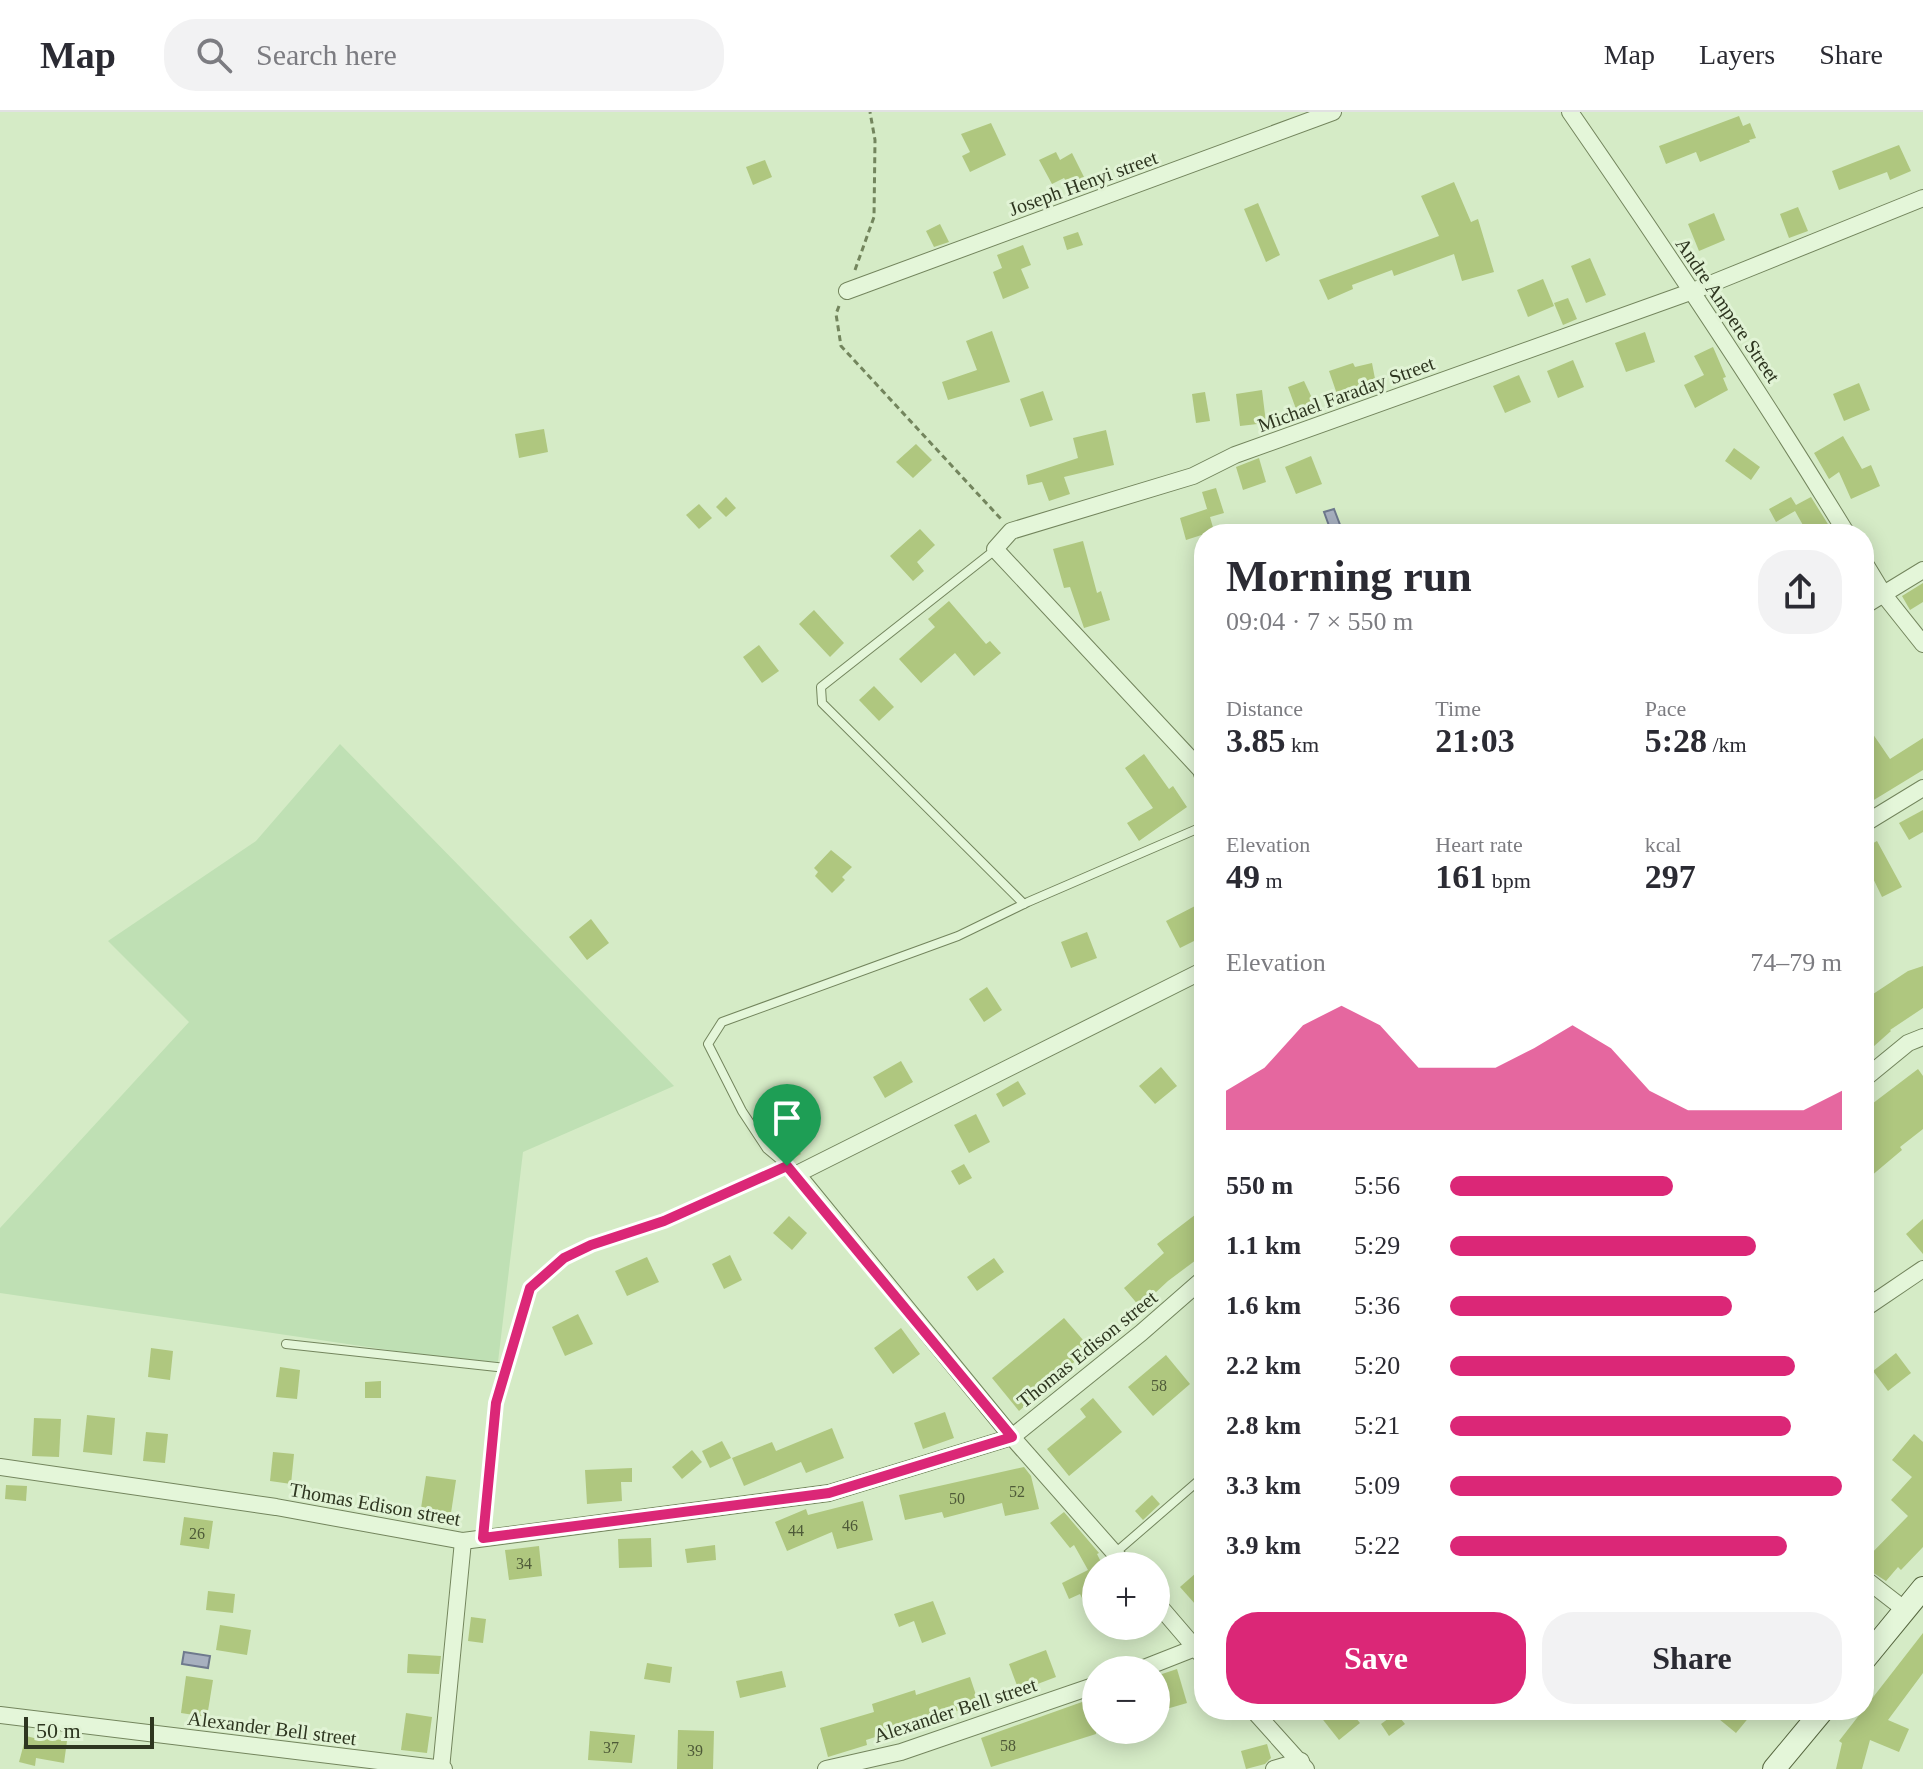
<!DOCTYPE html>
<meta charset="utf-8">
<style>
:root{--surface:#fff;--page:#f2f2f3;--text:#2b2b33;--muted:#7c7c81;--line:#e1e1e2;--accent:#db2777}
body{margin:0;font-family:"Times New Roman",serif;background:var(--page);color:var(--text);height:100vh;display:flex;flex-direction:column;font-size:30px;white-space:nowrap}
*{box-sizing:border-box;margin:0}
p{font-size:26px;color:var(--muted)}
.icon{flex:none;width:44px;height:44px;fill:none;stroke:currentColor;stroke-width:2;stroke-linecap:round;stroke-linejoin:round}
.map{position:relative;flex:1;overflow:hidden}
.details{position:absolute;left:1194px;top:412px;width:680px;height:1196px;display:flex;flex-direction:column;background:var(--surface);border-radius:32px;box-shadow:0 4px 20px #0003}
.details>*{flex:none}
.buttons{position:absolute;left:1082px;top:1440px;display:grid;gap:16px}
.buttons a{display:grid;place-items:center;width:88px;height:88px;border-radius:50%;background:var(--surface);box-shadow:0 4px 20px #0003;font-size:40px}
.scale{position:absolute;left:24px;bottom:20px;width:130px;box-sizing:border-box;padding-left:8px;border:4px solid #2e3620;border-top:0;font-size:22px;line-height:28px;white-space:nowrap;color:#2e3620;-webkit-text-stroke:6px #e1f3d5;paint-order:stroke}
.pin{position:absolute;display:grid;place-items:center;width:68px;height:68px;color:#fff;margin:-82px -34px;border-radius:50% 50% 50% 0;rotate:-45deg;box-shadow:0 0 8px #0007}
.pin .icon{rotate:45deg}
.round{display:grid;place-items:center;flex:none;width:84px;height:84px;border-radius:32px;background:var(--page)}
.headline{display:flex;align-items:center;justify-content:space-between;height:136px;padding:0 32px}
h1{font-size:44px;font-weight:600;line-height:60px}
.metrics{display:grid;grid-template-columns:repeat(3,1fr);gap:12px;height:136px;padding:8px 32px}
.metrics div{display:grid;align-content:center}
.metrics b{font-size:34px;font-weight:600}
.metrics small{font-size:22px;font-weight:400}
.metrics p{font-size:22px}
.chart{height:224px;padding:16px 32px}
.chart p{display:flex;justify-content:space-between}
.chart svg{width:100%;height:144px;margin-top:8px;fill:var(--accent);opacity:.7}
.action{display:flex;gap:16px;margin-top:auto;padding:16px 32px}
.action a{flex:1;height:92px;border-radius:32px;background:var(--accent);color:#fff;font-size:32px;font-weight:600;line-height:92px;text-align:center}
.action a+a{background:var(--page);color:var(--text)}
ul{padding:0 32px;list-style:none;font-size:26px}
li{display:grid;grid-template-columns:128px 96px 1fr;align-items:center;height:60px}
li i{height:20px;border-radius:10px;background:var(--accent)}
header{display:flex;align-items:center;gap:48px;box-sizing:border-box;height:112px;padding:0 40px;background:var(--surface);border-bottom:2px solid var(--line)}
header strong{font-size:38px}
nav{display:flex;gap:44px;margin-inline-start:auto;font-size:28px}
.search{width:560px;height:72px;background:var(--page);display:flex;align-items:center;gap:20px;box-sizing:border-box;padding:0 28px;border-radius:32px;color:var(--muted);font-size:30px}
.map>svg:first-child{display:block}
.farmland{fill:#bfe0b4}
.water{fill:#a7b0bf;stroke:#6e798d;stroke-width:2}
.building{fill:#afc77f}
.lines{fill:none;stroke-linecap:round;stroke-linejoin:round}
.lane-casing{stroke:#73855d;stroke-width:10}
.street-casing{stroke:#73855d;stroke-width:18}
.secondary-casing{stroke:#576740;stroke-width:24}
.path{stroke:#73855d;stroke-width:3;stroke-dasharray:6 4;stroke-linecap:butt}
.lane{stroke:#e4f6d9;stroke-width:8}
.street{stroke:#e4f6d9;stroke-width:16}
.secondary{stroke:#e4f6d9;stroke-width:22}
.route-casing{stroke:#fff;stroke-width:16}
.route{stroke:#db2777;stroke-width:10}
.labels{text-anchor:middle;stroke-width:6;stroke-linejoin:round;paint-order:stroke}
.number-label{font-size:16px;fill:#4e5a38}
.street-label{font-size:20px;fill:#2e3620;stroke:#e1f3d5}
</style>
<header>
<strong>Map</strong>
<div class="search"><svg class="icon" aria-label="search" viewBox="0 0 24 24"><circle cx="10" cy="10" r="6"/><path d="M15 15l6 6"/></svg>Search here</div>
<nav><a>Map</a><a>Layers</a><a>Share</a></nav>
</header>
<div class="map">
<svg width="1923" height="1657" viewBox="0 0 1923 1657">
<rect width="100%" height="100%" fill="#d5ebc6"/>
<path class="farmland" d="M340 632 674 974 523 1040 498 1250 422 1243 0 1181V1116L189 910 108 829 256 729Z"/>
<g class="water">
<path d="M1334 397 1342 418 1332 422 1324 400Z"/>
<path d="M184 1540 210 1544 208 1556 182 1552Z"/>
</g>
<g class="building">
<path d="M1739 4 1743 14 1750 11 1756 26 1749 28 1750 30 1700 50 1696 40 1666 52 1659 34Z"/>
<path d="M991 11 1006 43 970 60 962 44 970 40 961 22Z"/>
<path d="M1899 33 1911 59 1890 68 1887 60 1839 78 1832 59Z"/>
<path d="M1056 40 1060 48 1072 41 1084 65 1069 73 1064 66 1052 72 1039 48Z"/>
<path d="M765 48 772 65 753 73 746 55Z"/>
<path d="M1454 70 1471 110 1478 107 1494 160 1462 169 1454 142 1394 164 1392 158 1352 173 1353 177 1328 188 1319 168 1439 124 1421 84Z"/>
<path d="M1258 91 1280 143 1266 150 1244 97Z"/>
<path d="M1798 95 1808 119 1789 126 1780 102Z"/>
<path d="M1714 101 1725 128 1699 139 1688 112Z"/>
<path d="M940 112 949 130 934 135 926 119Z"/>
<path d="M1078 120 1083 133 1067 138 1063 125Z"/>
<path d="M1023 133 1031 153 1021 157 1029 176 1003 187 993 160 1002 156 997 143Z"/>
<path d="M1590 146 1606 183 1586 191 1571 154Z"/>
<path d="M1543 167 1554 194 1528 205 1517 178Z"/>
<path d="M1568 186 1577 207 1563 213 1554 191Z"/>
<path d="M992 219 1010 270 948 288 942 270 977 258 966 229Z"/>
<path d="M1645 220 1655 250 1626 260 1615 231Z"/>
<path d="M1713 235 1726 265 1723 266 1728 278 1695 296 1684 273 1704 263 1694 244Z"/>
<path d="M1573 248 1584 275 1558 286 1547 259Z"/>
<path d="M1353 251 1355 255 1372 251 1376 272 1338 285 1329 259Z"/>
<path d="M1519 263 1531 290 1505 301 1493 274Z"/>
<path d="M1304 269 1319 301 1300 308 1288 275Z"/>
<path d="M1859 271 1870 298 1844 309 1833 282Z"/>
<path d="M1262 278 1266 311 1240 314 1236 282Z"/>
<path d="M1043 279 1053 308 1030 315 1020 287Z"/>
<path d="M1205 280 1210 309 1196 311 1192 282Z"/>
<path d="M544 317 548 340 519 346 515 322Z"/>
<path d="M1106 318 1114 353 1064 365 1070 382 1049 389 1042 370 1028 373 1026 363 1078 346 1073 326Z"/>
<path d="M1843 324 1862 357 1871 353 1880 374 1851 387 1839 360 1829 367 1814 341Z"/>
<path d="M916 332 932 348 913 366 896 350Z"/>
<path d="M1734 336 1760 355 1751 368 1725 349Z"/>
<path d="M1311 344 1322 372 1296 382 1285 355Z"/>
<path d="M1259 346 1266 370 1243 378 1236 355Z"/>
<path d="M1216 376 1224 401 1210 405 1214 419 1186 428 1180 406 1207 397 1208 400 1202 380Z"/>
<path d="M726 385 736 396 726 405 716 395Z"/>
<path d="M1791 385 1796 393 1811 385 1831 417 1822 422H1808L1795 399 1776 410 1769 397Z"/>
<path d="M699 392 712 406 699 417 686 403Z"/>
<path d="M920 417 935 433 917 450 924 459 913 469 890 444Z"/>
<path d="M1083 429 1097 481 1101 479 1110 508 1084 516 1070 475 1064 476 1053 437Z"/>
<path d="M1923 471V490L1910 498 1902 484Z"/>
<path d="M949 489 986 532 990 529 1001 541 974 564 955 541 921 571 899 547 935 515 928 507Z"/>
<path d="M814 498 844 531 830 545 799 512Z"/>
<path d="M759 533 779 559 762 571 743 545Z"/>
<path d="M874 574 894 595 879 609 859 588Z"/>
<path d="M1864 609 1890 647 1923 626V658L1864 694Z"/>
<path d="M1144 642 1169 677 1173 674 1187 695 1139 729 1127 711 1153 696 1125 656Z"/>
<path d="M1923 698V720L1909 728 1899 711Z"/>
<path d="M1877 729 1902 775 1882 785 1869 758 1864 761V736Z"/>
<path d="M831 738 852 755 842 765 845 768 832 781 815 764 818 760 814 756Z"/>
<path d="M1197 793 1204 807V824L1180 836 1166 809Z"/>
<path d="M591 807 609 831 587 848 569 825Z"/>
<path d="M1087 820 1097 846 1071 856 1061 830Z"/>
<path d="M1923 854V896L1890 918 1891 919 1864 943V888L1908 859Z"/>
<path d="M987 875 1002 898 984 910 969 887Z"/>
<path d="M901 949 913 970 885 986 873 965Z"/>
<path d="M1161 955 1177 974 1155 992 1139 974Z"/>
<path d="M1918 957 1923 964V1017L1900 1035 1902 1038 1864 1070V998Z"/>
<path d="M1018 969 1026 982 1003 995 996 982Z"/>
<path d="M976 1002 990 1030 969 1041 954 1013Z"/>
<path d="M777 1009 801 1042 791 1048 766 1016Z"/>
<path d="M964 1052 972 1066 959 1073 951 1059Z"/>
<path d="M1204 1096V1142L1168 1169 1140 1195 1124 1176 1164 1141 1157 1132Z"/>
<path d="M789 1104 807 1121 792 1138 773 1121Z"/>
<path d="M1923 1107V1142L1906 1122Z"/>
<path d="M730 1143 742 1168 724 1177 712 1152Z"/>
<path d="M647 1145 659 1170 627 1184 615 1159Z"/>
<path d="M994 1146 1004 1160 977 1179 967 1165Z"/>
<path d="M578 1202 593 1232 565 1244 552 1215Z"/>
<path d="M1064 1206 1090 1236 1019 1299 992 1266Z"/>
<path d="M901 1216 920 1242 893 1262 874 1236Z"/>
<path d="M151 1236 173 1239 170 1268 148 1265Z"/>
<path d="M1896 1241 1911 1261 1888 1279 1873 1259Z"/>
<path d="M1166 1243 1190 1272 1153 1304 1128 1275Z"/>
<path d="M280 1255 300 1258 297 1287 276 1285Z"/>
<path d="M381 1269V1286H365V1270Z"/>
<path d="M1093 1286 1122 1320 1069 1364 1047 1337 1086 1305 1080 1297Z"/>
<path d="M945 1300 954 1326 923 1337 914 1311Z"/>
<path d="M87 1303 115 1306 112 1343 83 1340Z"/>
<path d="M34 1306 61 1307 59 1345 32 1344Z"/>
<path d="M832 1316 844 1346 806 1361 801 1350 744 1374 732 1346 772 1330 776 1339Z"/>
<path d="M146 1320 168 1322 165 1351 143 1349Z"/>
<path d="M1914 1322 1923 1330V1435L1901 1458 1898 1455 1886 1469 1864 1455V1449L1908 1404 1891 1388 1912 1365 1892 1348Z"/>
<path d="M722 1329 731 1346 710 1356 702 1339Z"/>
<path d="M692 1338 702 1350 682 1367 672 1355Z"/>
<path d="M273 1340 294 1342 291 1372 270 1369Z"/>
<path d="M1024 1355 1031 1364 1039 1397 1005 1404 1002 1391 944 1406 942 1400 905 1408 899 1383Z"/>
<path d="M632 1356V1370H621L622 1389 587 1392 585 1358Z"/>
<path d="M426 1364 456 1368 451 1401 421 1396Z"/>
<path d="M6 1373 27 1374 26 1389 5 1387Z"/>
<path d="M1152 1383 1160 1392 1143 1408 1135 1399Z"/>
<path d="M863 1389 873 1428 837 1437 832 1420 787 1439 775 1410 806 1397 808 1403Z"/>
<path d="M1064 1400 1099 1441 1097 1442 1103 1454H1096V1486L1085 1492 1080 1482 1069 1487 1062 1471 1088 1458 1074 1433 1070 1436 1050 1411Z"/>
<path d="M184 1405 213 1409 209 1437 180 1433Z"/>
<path d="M651 1426 652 1455 619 1456 618 1427Z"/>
<path d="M715 1433 716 1448 687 1451 685 1437Z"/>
<path d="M539 1434 542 1464 509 1468 505 1438Z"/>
<path d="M1204 1454V1502L1180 1475Z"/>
<path d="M208 1479 235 1482 233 1501 206 1498Z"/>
<path d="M933 1489 946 1522 922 1531 914 1509 899 1515 894 1502Z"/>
<path d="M471 1505 486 1507 483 1531 468 1529Z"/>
<path d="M220 1513 251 1518 247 1543 216 1538Z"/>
<path d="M1923 1521V1561L1888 1608 1909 1617 1899 1640 1870 1628 1862 1657H1836L1842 1631 1839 1629Z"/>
<path d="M1046 1538 1056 1565 1019 1579 1009 1552Z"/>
<path d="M408 1542 441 1544 439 1562 407 1561Z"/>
<path d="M647 1551 672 1555 670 1571 644 1567Z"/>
<path d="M1177 1557 1187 1591 1156 1600V1564Z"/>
<path d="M782 1559 786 1575 740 1586 736 1569Z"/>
<path d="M186 1564 213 1568 207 1605 181 1601Z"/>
<path d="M970 1565 979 1592 866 1628 867 1633 828 1645 820 1616 874 1600 872 1592 915 1578 916 1583Z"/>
<path d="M1096 1585V1622L991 1655 981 1626Z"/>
<path d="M1328 1598H1349L1360 1611 1339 1628 1320 1604Z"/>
<path d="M1708 1598H1755L1736 1621Z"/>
<path d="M406 1601 432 1605 427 1641 401 1638Z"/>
<path d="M1396 1601 1405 1612 1389 1624 1381 1612Z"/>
<path d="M678 1618 714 1619 713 1657H677Z"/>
<path d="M590 1619 635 1623 632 1651 588 1648Z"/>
<path d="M26 1624 42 1628V1625L67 1629 64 1651 36 1646 35 1654 19 1650Z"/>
<path d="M1267 1632 1271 1646 1265 1652 1246 1657 1241 1639Z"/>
</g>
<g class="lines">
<g class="lane-casing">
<g id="lane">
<path d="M995 438 821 575 822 591 1024 792"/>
<path d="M797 1062 767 1037 742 999 708 932 722 910 958 824 1028 790 1204 714"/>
<path d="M286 1232 506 1256"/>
<path d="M483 1426 496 1291 530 1176 564 1146 591 1133 664 1109 787 1054"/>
<path d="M1115 1441 1204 1364"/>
</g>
</g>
<g class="street-casing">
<g id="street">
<path d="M1570 0C1666 139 1759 278 1847 422"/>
<path d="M847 179 1333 0"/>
<path d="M1864 450 1884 483 1923 532"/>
<path d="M1864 494 1923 458"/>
<path d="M1204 668 1201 658 995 437 1011 419 1193 364 1235 343 1693 179 1923 86"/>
<path d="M1864 712 1923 676"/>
<path d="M1864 967 1908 931 1923 925"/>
<path d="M1864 1197 1923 1157"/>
<path d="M0 1355 276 1395 463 1429 829 1381 1012 1325 1141 1221 1204 1166"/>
<path d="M1126 1454 1012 1325 797 1062 1204 858"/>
<path d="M1864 1466 1904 1497"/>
<path d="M1156 1490 1204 1546"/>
<path d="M1139 1558 1195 1536 1204 1528"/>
<path d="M1253 1598 1306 1657"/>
<path d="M0 1603 444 1657"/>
<path d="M441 1657 463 1429"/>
<path d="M826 1657 901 1640 1096 1573"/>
<path d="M1274 1657 1301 1649"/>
</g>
</g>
<g class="secondary-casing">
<g id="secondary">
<path d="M1864 1548 1923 1476"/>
<path d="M1774 1657 1823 1598"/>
</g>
</g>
<g class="path">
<path d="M855 158 874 105 875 28 870 0"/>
<path d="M839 194 836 202 841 234 1001 407"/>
</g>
<use href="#lane" class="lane"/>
<use href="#street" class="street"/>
<use href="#secondary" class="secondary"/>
</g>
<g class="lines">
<g class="route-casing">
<path id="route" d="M787 1054 1012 1325 829 1381 483 1426 496 1291 530 1176 564 1146 591 1133 664 1109Z"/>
</g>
<use href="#route" class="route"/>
</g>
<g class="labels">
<g class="number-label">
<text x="1159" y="1279">58</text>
<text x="1017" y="1385">52</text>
<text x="957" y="1392">50</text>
<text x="850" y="1419">46</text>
<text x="796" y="1424">44</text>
<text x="197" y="1427">26</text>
<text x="524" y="1457">34</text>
<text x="1008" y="1639">58</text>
<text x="611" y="1641">37</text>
<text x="695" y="1644">39</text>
</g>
<g class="street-label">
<text transform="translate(1083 71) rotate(-20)" y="7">Joseph Henyi street</text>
<text transform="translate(1728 198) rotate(56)" y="7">Andre Ampere Street</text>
<text transform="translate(1346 282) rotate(-20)" y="7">Michael Faraday Street</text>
<text transform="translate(1087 1237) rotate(-39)" y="7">Thomas Edison street</text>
<text transform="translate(375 1392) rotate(10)" y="7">Thomas Edison street</text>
<text transform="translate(955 1598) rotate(-18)" y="7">Alexander Bell street</text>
<text transform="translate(272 1616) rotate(7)" y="7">Alexander Bell street</text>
</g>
</g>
</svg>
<div class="buttons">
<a>+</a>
<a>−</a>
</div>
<div class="scale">50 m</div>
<div class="pin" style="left:787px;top:1054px;background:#1e9e55"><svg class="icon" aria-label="arrive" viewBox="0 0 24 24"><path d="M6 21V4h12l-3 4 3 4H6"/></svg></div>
<section class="details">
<div class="headline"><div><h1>Morning run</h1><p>09:04 · 7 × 550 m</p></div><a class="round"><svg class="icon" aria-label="share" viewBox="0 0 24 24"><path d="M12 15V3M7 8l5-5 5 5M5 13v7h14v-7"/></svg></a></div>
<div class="metrics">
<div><p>Distance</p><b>3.85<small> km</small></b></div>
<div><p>Time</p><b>21:03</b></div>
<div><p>Pace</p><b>5:28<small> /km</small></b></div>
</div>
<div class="metrics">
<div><p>Elevation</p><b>49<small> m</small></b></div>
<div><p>Heart rate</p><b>161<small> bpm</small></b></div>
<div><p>kcal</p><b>297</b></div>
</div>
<div class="chart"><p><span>Elevation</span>74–79 m</p>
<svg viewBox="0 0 160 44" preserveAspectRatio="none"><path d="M0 44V32L10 25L20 12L30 6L40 12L50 25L60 25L70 25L80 19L90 12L100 19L110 32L120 38L130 38L140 38L150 38L160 32V44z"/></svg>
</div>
<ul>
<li><b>550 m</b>5:56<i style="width:57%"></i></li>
<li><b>1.1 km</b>5:29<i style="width:78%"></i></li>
<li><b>1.6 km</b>5:36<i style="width:72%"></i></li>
<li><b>2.2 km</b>5:20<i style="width:88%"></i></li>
<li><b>2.8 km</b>5:21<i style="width:87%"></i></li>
<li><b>3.3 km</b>5:09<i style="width:100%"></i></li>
<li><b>3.9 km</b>5:22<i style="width:86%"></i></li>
</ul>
<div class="action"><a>Save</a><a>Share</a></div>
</section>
</div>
